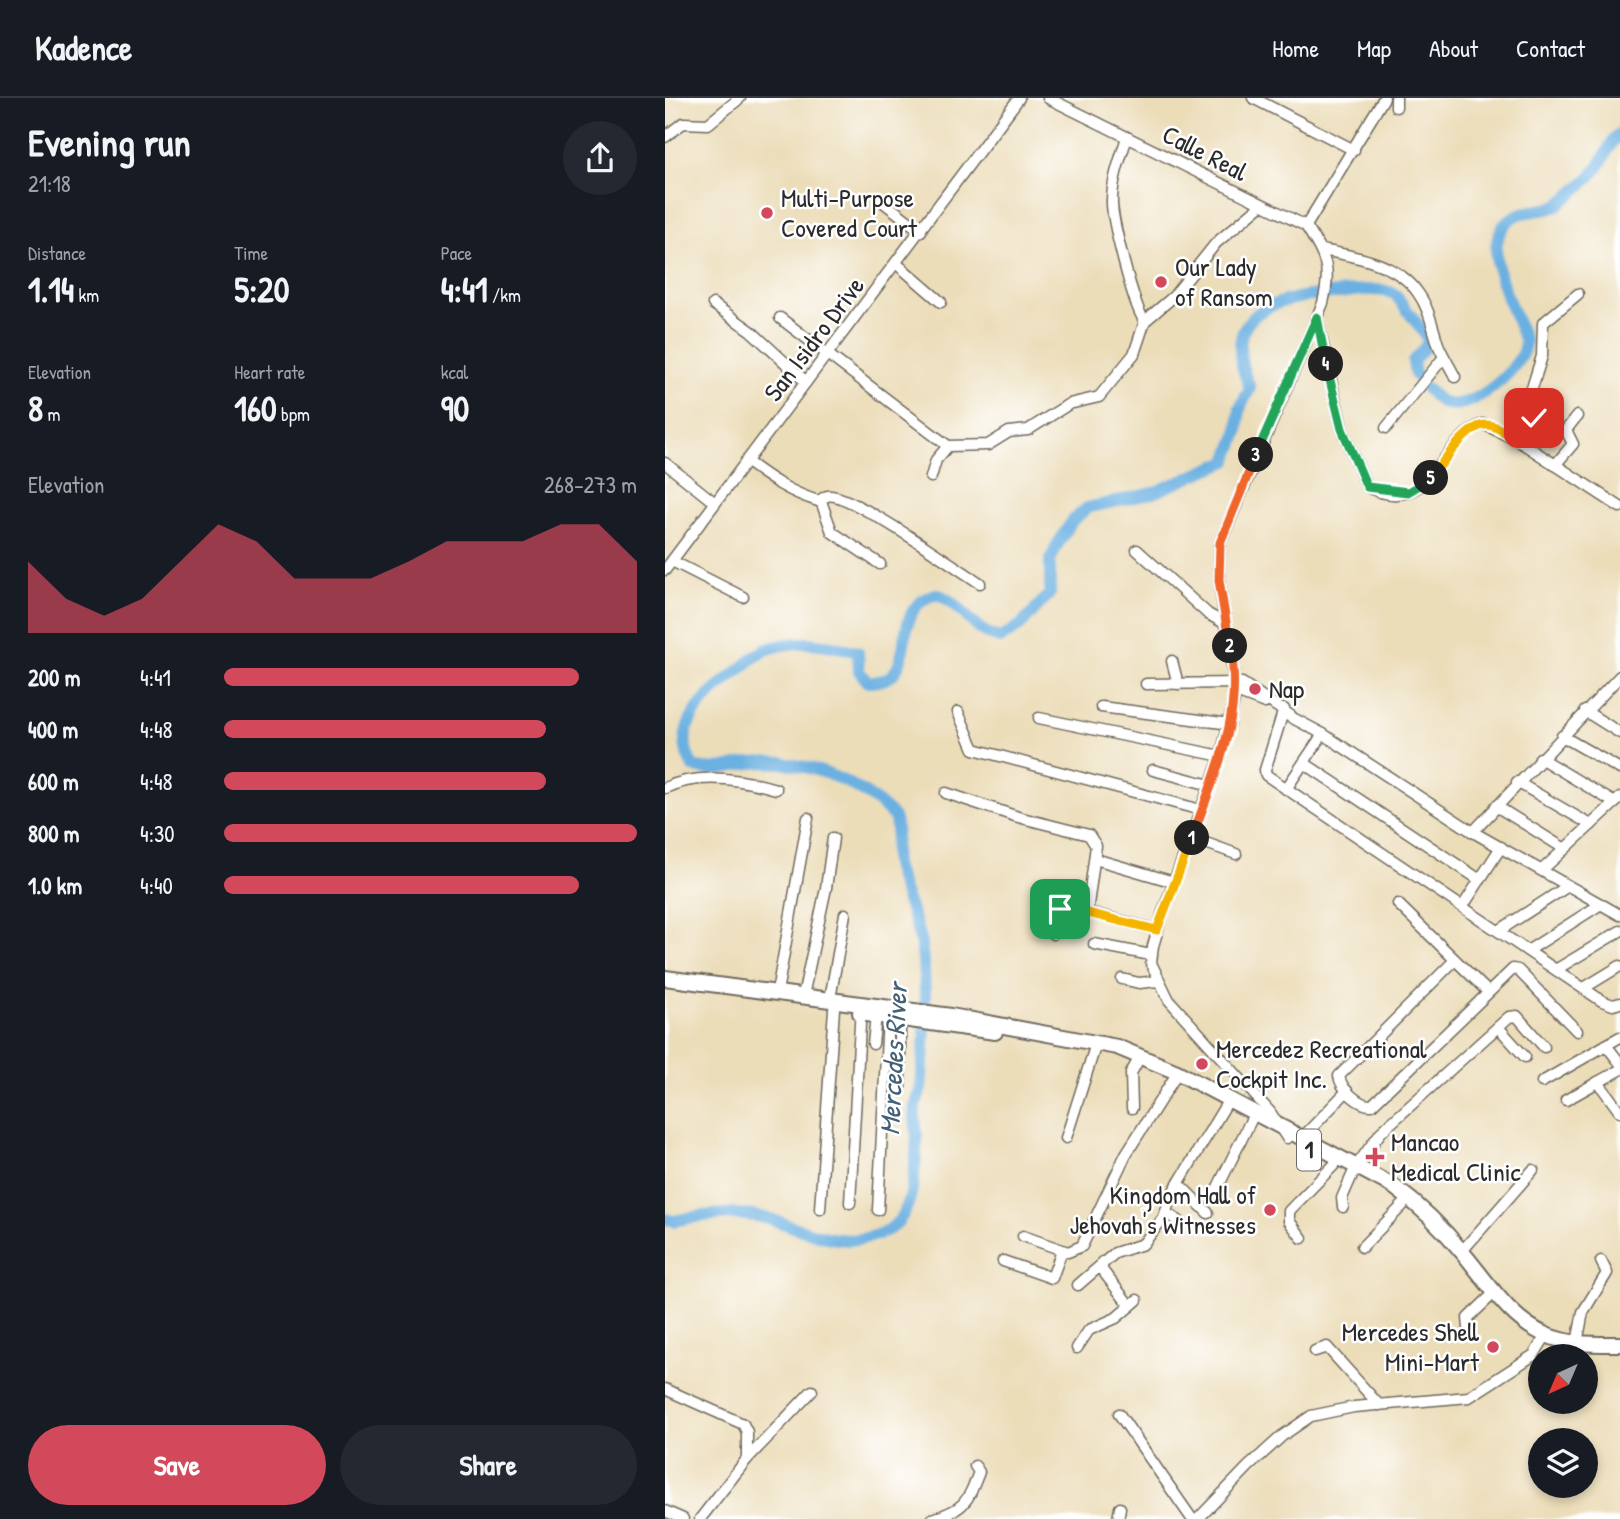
<!DOCTYPE html>
<meta charset="utf-8">
<style>
:root{--surface:#171b24;--page:#242831;--text:#f1f3f6;--muted:#9ea1a6;--line:#363941;--accent:#d1495b}
body{margin:0;font-family:"Patrick Hand",sans-serif;background:var(--page);color:var(--text);height:100vh;display:flex;flex-direction:column;font-size:26px;white-space:nowrap}
*{box-sizing:border-box;margin:0}
p{font-size:23px;color:var(--muted)}
.icon{flex:none;width:38px;height:38px;fill:none;stroke:currentColor;stroke-width:2;stroke-linecap:round;stroke-linejoin:round}
.map{position:relative;flex:1;overflow:hidden}
.panel{display:flex;flex-direction:column;background:var(--surface);width:665px}
.panel>*{flex:none}
.needle{width:46px;rotate:224deg}
.controls{position:absolute;left:863px;top:1246px;display:grid;gap:14px}
.controls a{display:grid;place-items:center;width:70px;height:70px;border-radius:50%;background:var(--surface);box-shadow:0 4px 10px #0003;font-size:35px}
.pin{position:absolute;display:grid;place-items:center;width:60px;height:60px;color:#fff;margin:-30px;border-radius:14px;box-shadow:0 4px 10px #0006}
.km{position:absolute;width:35px;height:35px;margin:-18px;border-radius:50%;background:#222;color:#fff;font-size:19px;line-height:35px;text-align:center}
.round{display:grid;place-items:center;flex:none;width:74px;height:74px;border-radius:37px;background:var(--page)}
.headline{display:flex;align-items:center;justify-content:space-between;height:119px;padding:0 28px}
h1{font-size:38px;font-weight:800;line-height:52px}
.stats{display:grid;grid-template-columns:repeat(3,1fr);gap:10px;height:119px;padding:7px 28px}
.stats div{display:grid;align-content:center}
.stats b{font-size:35px;font-weight:800}
.stats small{font-size:19px;font-weight:400}
.stats p{font-size:19px}
.chart{height:196px;padding:14px 28px}
.chart p{display:flex;justify-content:space-between}
.chart svg{width:100%;height:126px;margin-top:7px;fill:var(--accent);opacity:.7}
.primary-button{display:flex;gap:14px;margin-top:auto;padding:14px 28px}
.primary-button a{flex:1;height:80px;border-radius:42px;background:var(--accent);color:#fff;font-size:28px;font-weight:800;line-height:80px;text-align:center}
.primary-button a+a{background:var(--page);color:var(--text)}
ul{padding:0 28px;list-style:none;font-size:23px}
li{display:grid;grid-template-columns:112px 84px 1fr;align-items:center;height:52px}
li i{height:18px;border-radius:9px;background:var(--accent)}
header{display:flex;align-items:center;gap:42px;box-sizing:border-box;height:98px;padding:0 35px;background:var(--surface);border-bottom:2px solid var(--line)}
header strong{font-size:33px}
nav{display:flex;gap:38px;margin-inline-start:auto;font-size:24px}
main{display:flex;flex:1;min-height:0}
.map>svg:first-child{display:block}
.lines{fill:none;stroke-linecap:round;stroke-linejoin:round}
.river{stroke:#6ab0e1;stroke-width:12}
.minor-casing{stroke:#6f695d;stroke-width:13}
.highway-casing{stroke:#6f695d;stroke-width:18}
.minor{stroke:#fff;stroke-width:10}
.highway{stroke:#fff;stroke-width:14}
.split-1-casing{stroke:#fff;stroke-width:14}
.split-2-casing{stroke:#fff;stroke-width:14}
.split-3-casing{stroke:#fff;stroke-width:14}
.split-4-casing{stroke:#fff;stroke-width:14}
.split-5-casing{stroke:#fff;stroke-width:14}
.split-6-casing{stroke:#fff;stroke-width:14}
.split-1{stroke:#f5b400;stroke-width:9}
.split-2{stroke:#f0652b;stroke-width:9}
.split-3{stroke:#f0652b;stroke-width:9}
.split-4{stroke:#22a559;stroke-width:9}
.split-5{stroke:#22a559;stroke-width:9}
.split-6{stroke:#f5b400;stroke-width:9}
.poi-dot{fill:#d1495b;stroke:#fff;stroke-width:2.5}
.labels{text-anchor:middle;stroke-width:5;stroke-linejoin:round;paint-order:stroke}
.shield{fill:#fff;stroke:#6b6b6b;stroke-width:2}
.shield-label{font-size:24px;font-weight:bold;fill:#2b2b2b}
.street-label{font-size:26px;fill:#2b2b2b;stroke:#fff}
.poi-label{font-size:26px;fill:#2b2b2b;stroke:#fff;text-anchor:start}
.water-label{font-size:28px;font-style:italic;fill:#446074;stroke:#fff}
</style>
<header>
<strong>Kadence</strong>
<nav><a>Home</a><a>Map</a><a>About</a><a>Contact</a></nav>
</header>
<main>
<section class="panel">
<div class="headline"><div><h1>Evening run</h1><p>21:18</p></div><a class="round"><svg class="icon" aria-label="share" viewBox="0 0 24 24"><path d="M12 15V3M7 8l5-5 5 5M5 13v7h14v-7"/></svg></a></div>
<div class="stats">
<div><p>Distance</p><b>1.14<small> km</small></b></div>
<div><p>Time</p><b>5:20</b></div>
<div><p>Pace</p><b>4:41<small> /km</small></b></div>
</div>
<div class="stats">
<div><p>Elevation</p><b>8<small> m</small></b></div>
<div><p>Heart rate</p><b>160<small> bpm</small></b></div>
<div><p>kcal</p><b>90</b></div>
</div>
<div class="chart"><p><span>Elevation</span>268–273 m</p>
<svg viewBox="0 0 160 44" preserveAspectRatio="none"><path d="M0 44V19L10 32L20 38L30 32L40 19L50 6L60 12L70 25L80 25L90 25L100 19L110 12L120 12L130 12L140 6L150 6L160 19V44z"/></svg>
</div>
<ul>
<li><b>200 m</b>4:41<i style="width:86%"></i></li>
<li><b>400 m</b>4:48<i style="width:78%"></i></li>
<li><b>600 m</b>4:48<i style="width:78%"></i></li>
<li><b>800 m</b>4:30<i style="width:100%"></i></li>
<li><b>1.0 km</b>4:40<i style="width:86%"></i></li>
</ul>
<div class="primary-button"><a>Save</a><a>Share</a></div>
</section>
<div class="map">
<svg width="955" height="1421" viewBox="0 0 955 1421">
<rect width="100%" height="100%" fill="#fff"/>
<filter id="ink" filterUnits="userSpaceOnUse"><feTurbulence type="fractalNoise" baseFrequency=".0143" numOctaves="2"/><feDisplacementMap in="SourceGraphic" scale="14" xChannelSelector="R" yChannelSelector="G"/><feConvolveMatrix kernelMatrix="1 2 1 2 8 2 1 2 1" color-interpolation-filters="sRGB"/></filter>
<filter id="wash" filterUnits="userSpaceOnUse"><feTurbulence type="fractalNoise" baseFrequency=".00686" numOctaves="4" result="noise"/><feDisplacementMap in="SourceGraphic" scale="28" xChannelSelector="R" yChannelSelector="G"/><feGaussianBlur stdDeviation="1.57" result="paint"/><feColorMatrix in="noise" values="0 0 0 0 0 0 0 0 0 0 0 0 0 0 0 0 0 1.4 0 .05"/><feComposite in="paint" operator="in"/></filter>
<g filter="url(#wash)">
<rect width="100%" height="100%" fill="#ecddb9"/>
<g class="lines">
<g class="river">
<path d="M761 290C767 296 774 305 783 306 808 312 860 269 860 244 850 211 809 147 847 120 862 109 883 116 897 104 908 95 923 82 932 71 941 59 943 46 955 35"/>
<path d="M0 1121 9 1123C40 1116 76 1113 108 1122 146 1134 181 1153 221 1133 251 1118 249 1071 252 1042 252 1032 249 1020 250 1010 251 1003 255 997 256 990 260 943 263 893 256 847 251 818 236 794 230 766 227 750 235 734 229 719 193 682 138 660 86 665 66 667 47 676 28 668 3 628 44 596 73 573 83 565 91 555 103 551 135 540 162 546 193 554L194 573 203 584C261 585 218 511 271 496 297 503 305 534 336 540L356 527 385 495V463L391 449 407 423 422 410 488 395 562 363 573 334 575 310 585 290C551 213 610 200 672 195 690 193 713 189 730 196L763 240 761 248 748 263 750 276 755 283"/>
</g>
</g>
</g>
<g filter="url(#ink)">
<g class="lines">
<g class="minor-casing">
<g id="minor">
<path d="M383 0 641 128"/>
<path d="M588 0 689 52"/>
<path d="M731 0V9"/>
<path d="M0 39 18 25 43 26 75 0"/>
<path d="M462 39C456 59 447 81 447 103 446 119 470 215 480 223L508 199 551 145 596 107"/>
<path d="M217 103 256 133"/>
<path d="M641 128 719 0"/>
<path d="M656 152C689 158 733 165 753 195 764 210 767 228 773 246 777 257 785 268 790 279"/>
<path d="M232 166 276 204"/>
<path d="M48 206 86 233 141 284"/>
<path d="M115 220 283 348"/>
<path d="M652 220 677 331 702 389C767 420 773 343 818 326L852 342 955 409"/>
<path d="M865 293 880 305"/>
<path d="M721 330 779 259"/>
<path d="M852 342 870 318 861 309 877 258 878 225 913 196"/>
<path d="M81 363C105 381 124 394 153 403 156 402 159 399 162 398 182 392 291 470 315 485"/>
<path d="M0 365 50 405"/>
<path d="M890 367 908 346 901 332 912 318"/>
<path d="M266 379 271 362 283 348 323 347 344 334 363 332 404 306 434 299 469 256 480 223"/>
<path d="M156 403 167 434 215 466"/>
<path d="M472 452 543 516 561 526"/>
<path d="M7 463 78 499"/>
<path d="M0 472 354 0"/>
<path d="M507 563 513 586"/>
<path d="M481 586 577 585 626 618"/>
<path d="M571 594 600 605"/>
<path d="M436 609 565 626"/>
<path d="M619 611 600 672 601 677 937 903 948 907 955 905"/>
<path d="M920 613 955 635"/>
<path d="M293 614 309 651 536 712"/>
<path d="M622 617 658 636"/>
<path d="M374 620 556 658"/>
<path d="M897 638 955 671"/>
<path d="M875 660 950 705"/>
<path d="M639 665 815 782"/>
<path d="M488 672 545 687"/>
<path d="M852 684 926 727"/>
<path d="M0 690C33 674 77 681 111 691"/>
<path d="M621 691 658 636 808 734 955 817"/>
<path d="M281 695 353 719 424 737 431 748 422 814 492 832"/>
<path d="M831 708 900 751"/>
<path d="M808 734 955 578"/>
<path d="M527 740 571 756"/>
<path d="M430 761 509 784"/>
<path d="M877 772 955 700"/>
<path d="M733 806 822 893"/>
<path d="M798 808 836 749"/>
<path d="M835 832 903 788"/>
<path d="M388 836 397 809 422 814"/>
<path d="M429 846 486 857"/>
<path d="M864 852 936 806"/>
<path d="M790 862 674 978C676 991 694 1008 707 1007L848 871 853 872 912 933"/>
<path d="M892 871 955 833"/>
<path d="M457 881 474 885 493 883"/>
<path d="M919 890 955 868"/>
<path d="M112 894 143 720"/>
<path d="M138 898 161 790 168 740"/>
<path d="M165 901 180 816"/>
<path d="M235 920V989"/>
<path d="M833 929 860 959"/>
<path d="M208 946 211 917"/>
<path d="M941 947 955 965"/>
<path d="M877 984 955 939"/>
<path d="M933 984 955 972"/>
<path d="M901 1002 933 984 955 1014"/>
<path d="M467 1010 466 975 471 966"/>
<path d="M638 1039 682 993"/>
<path d="M401 1040 429 952"/>
<path d="M622 1040 605 1014 504 902 486 865 488 848 498 814 556 658 571 594 554 482 555 445 658 205C667 168 660 159 641 128"/>
<path d="M692 1067 716 1034 844 919 852 918 879 949"/>
<path d="M513 1085 543 1115"/>
<path d="M552 1091 586 1022"/>
<path d="M185 1105 196 909"/>
<path d="M678 1109 677 1100 688 1075"/>
<path d="M155 1111 169 911"/>
<path d="M213 1112 223 919"/>
<path d="M501 1115 514 1123"/>
<path d="M358 1138 403 1154 417 1148 461 1056 508 982"/>
<path d="M637 1140 624 1123V1113L670 1066"/>
<path d="M697 1149 738 1107"/>
<path d="M797 1153 868 1072"/>
<path d="M338 1163 387 1180 397 1152"/>
<path d="M437 1164V1172L465 1208"/>
<path d="M413 1187 450 1155 478 1146 499 1119 507 1096 560 1008"/>
<path d="M804 1230 803 1220 824 1200"/>
<path d="M912 1245 918 1214 942 1175 936 1163"/>
<path d="M412 1250 424 1232 451 1220 472 1202"/>
<path d="M650 1253 662 1249 714 1307"/>
<path d="M0 1291 78 1326 82 1334V1361"/>
<path d="M454 1316 527 1421"/>
<path d="M0 1413 18 1421"/>
<path d="M35 1421 82 1361 147 1293"/>
<path d="M267 1421C300 1411 302 1405 314 1374L310 1368"/>
<path d="M453 1421 455 1410"/>
<path d="M533 1421 583 1369 617 1338 646 1318 689 1309 804 1299 869 1257 881 1237"/>
</g>
</g>
<g class="highway-casing">
<g id="highway">
<path d="M0 880 286 918 452 949 512 974 728 1088C754 1107 778 1130 798 1155 822 1183 845 1222 881 1237 904 1247 930 1246 955 1246"/>
<path d="M195 915 330 934"/>
</g>
</g>
<use href="#minor" class="minor"/>
<use href="#highway" class="highway"/>
</g>
</g>
<g class="lines" filter="url(#ink)">
<g class="split-1-casing">
<path id="split-1" d="M395 811 398 809 492 832 527 740"/>
</g>
<g class="split-2-casing">
<path id="split-2" d="M527 740C550 674 579 619 565 548"/>
</g>
<g class="split-3-casing">
<path id="split-3" d="M565 548 554 482 555 445 591 357"/>
</g>
<g class="split-4-casing">
<path id="split-4" d="M591 357 652 219 661 266"/>
</g>
<g class="split-5-casing">
<path id="split-5" d="M661 266 677 331 702 389 743 394 766 380"/>
</g>
<g class="split-6-casing">
<path id="split-6" d="M766 380C777 366 803 325 822 327 832 327 843 337 852 342L869 320"/>
</g>
<use href="#split-1" class="split-1"/>
<use href="#split-2" class="split-2"/>
<use href="#split-3" class="split-3"/>
<use href="#split-4" class="split-4"/>
<use href="#split-5" class="split-5"/>
<use href="#split-6" class="split-6"/>
</g>
<g class="poi-dot">
<circle cx="102" cy="115" r="7"/>
<circle cx="496" cy="184" r="7"/>
<circle cx="590" cy="591" r="7"/>
<circle cx="537" cy="966" r="7"/>
<path d="M706.5 1048.5h7v7h7v7h-7v7h-7v-7h-7v-7h7z"/>
<circle cx="605" cy="1112" r="7"/>
<circle cx="828" cy="1249" r="7"/>
</g>
<g class="labels">
<rect class="shield" x="632" y="1031.5" width="24" height="41" rx="5"/>
<g class="shield-label">
<text x="644" y="1060">1</text>
</g>
<g class="street-label">
<text transform="translate(540 55) rotate(27)" y="9">Calle Real</text>
<text transform="translate(149 241) rotate(-53)" y="9">San Isidro Drive</text>
</g>
<g class="poi-label">
<text x="116" y="109">Multi-Purpose<tspan x="116" dy="30">Covered Court</tspan></text>
<text x="510" y="178">Our Lady<tspan x="510" dy="30">of Ransom</tspan></text>
<text x="604" y="600">Nap</text>
<text x="551" y="960">Mercedez Recreational<tspan x="551" dy="30">Cockpit Inc.</tspan></text>
<text x="726" y="1053">Mancao<tspan x="726" dy="30">Medical Clinic</tspan></text>
<text x="591" y="1106" text-anchor="end">Kingdom Hall of<tspan x="591" dy="30">Jehovah's Witnesses</tspan></text>
<text x="814" y="1243" text-anchor="end">Mercedes Shell<tspan x="814" dy="30">Mini-Mart</tspan></text>
</g>
<g class="water-label">
<text transform="translate(228 961) rotate(-87)" y="10">Mercedes River</text>
</g>
</g>
</svg>
<div class="controls">
<a><svg class="needle" viewBox="-14 -14 28 28"><path d="M0-13l5 13h-10z" fill="#e53935"/><path d="M0 13l5-13h-10z" fill="#9ea1a6"/></svg></a>
<a><svg class="icon" aria-label="layers" viewBox="0 0 24 24"><path d="M12 4l9 5-9 5-9-5zM3 14l9 5 9-5"/></svg></a>
</div>
<div class="pin" style="left:395px;top:811px;background:#1e9e55"><svg class="icon" aria-label="arrive" viewBox="0 0 24 24"><path d="M6 21V4h12l-3 4 3 4H6"/></svg></div>
<div class="pin" style="left:869px;top:320px;background:#d93025"><svg class="icon" aria-label="check" viewBox="0 0 24 24"><path d="M5 12l5 5 9-10"/></svg></div>
<b class="km" style="left:527px;top:740px">1</b>
<b class="km" style="left:565px;top:548px">2</b>
<b class="km" style="left:591px;top:357px">3</b>
<b class="km" style="left:661px;top:266px">4</b>
<b class="km" style="left:766px;top:380px">5</b>
</div>
</main>
